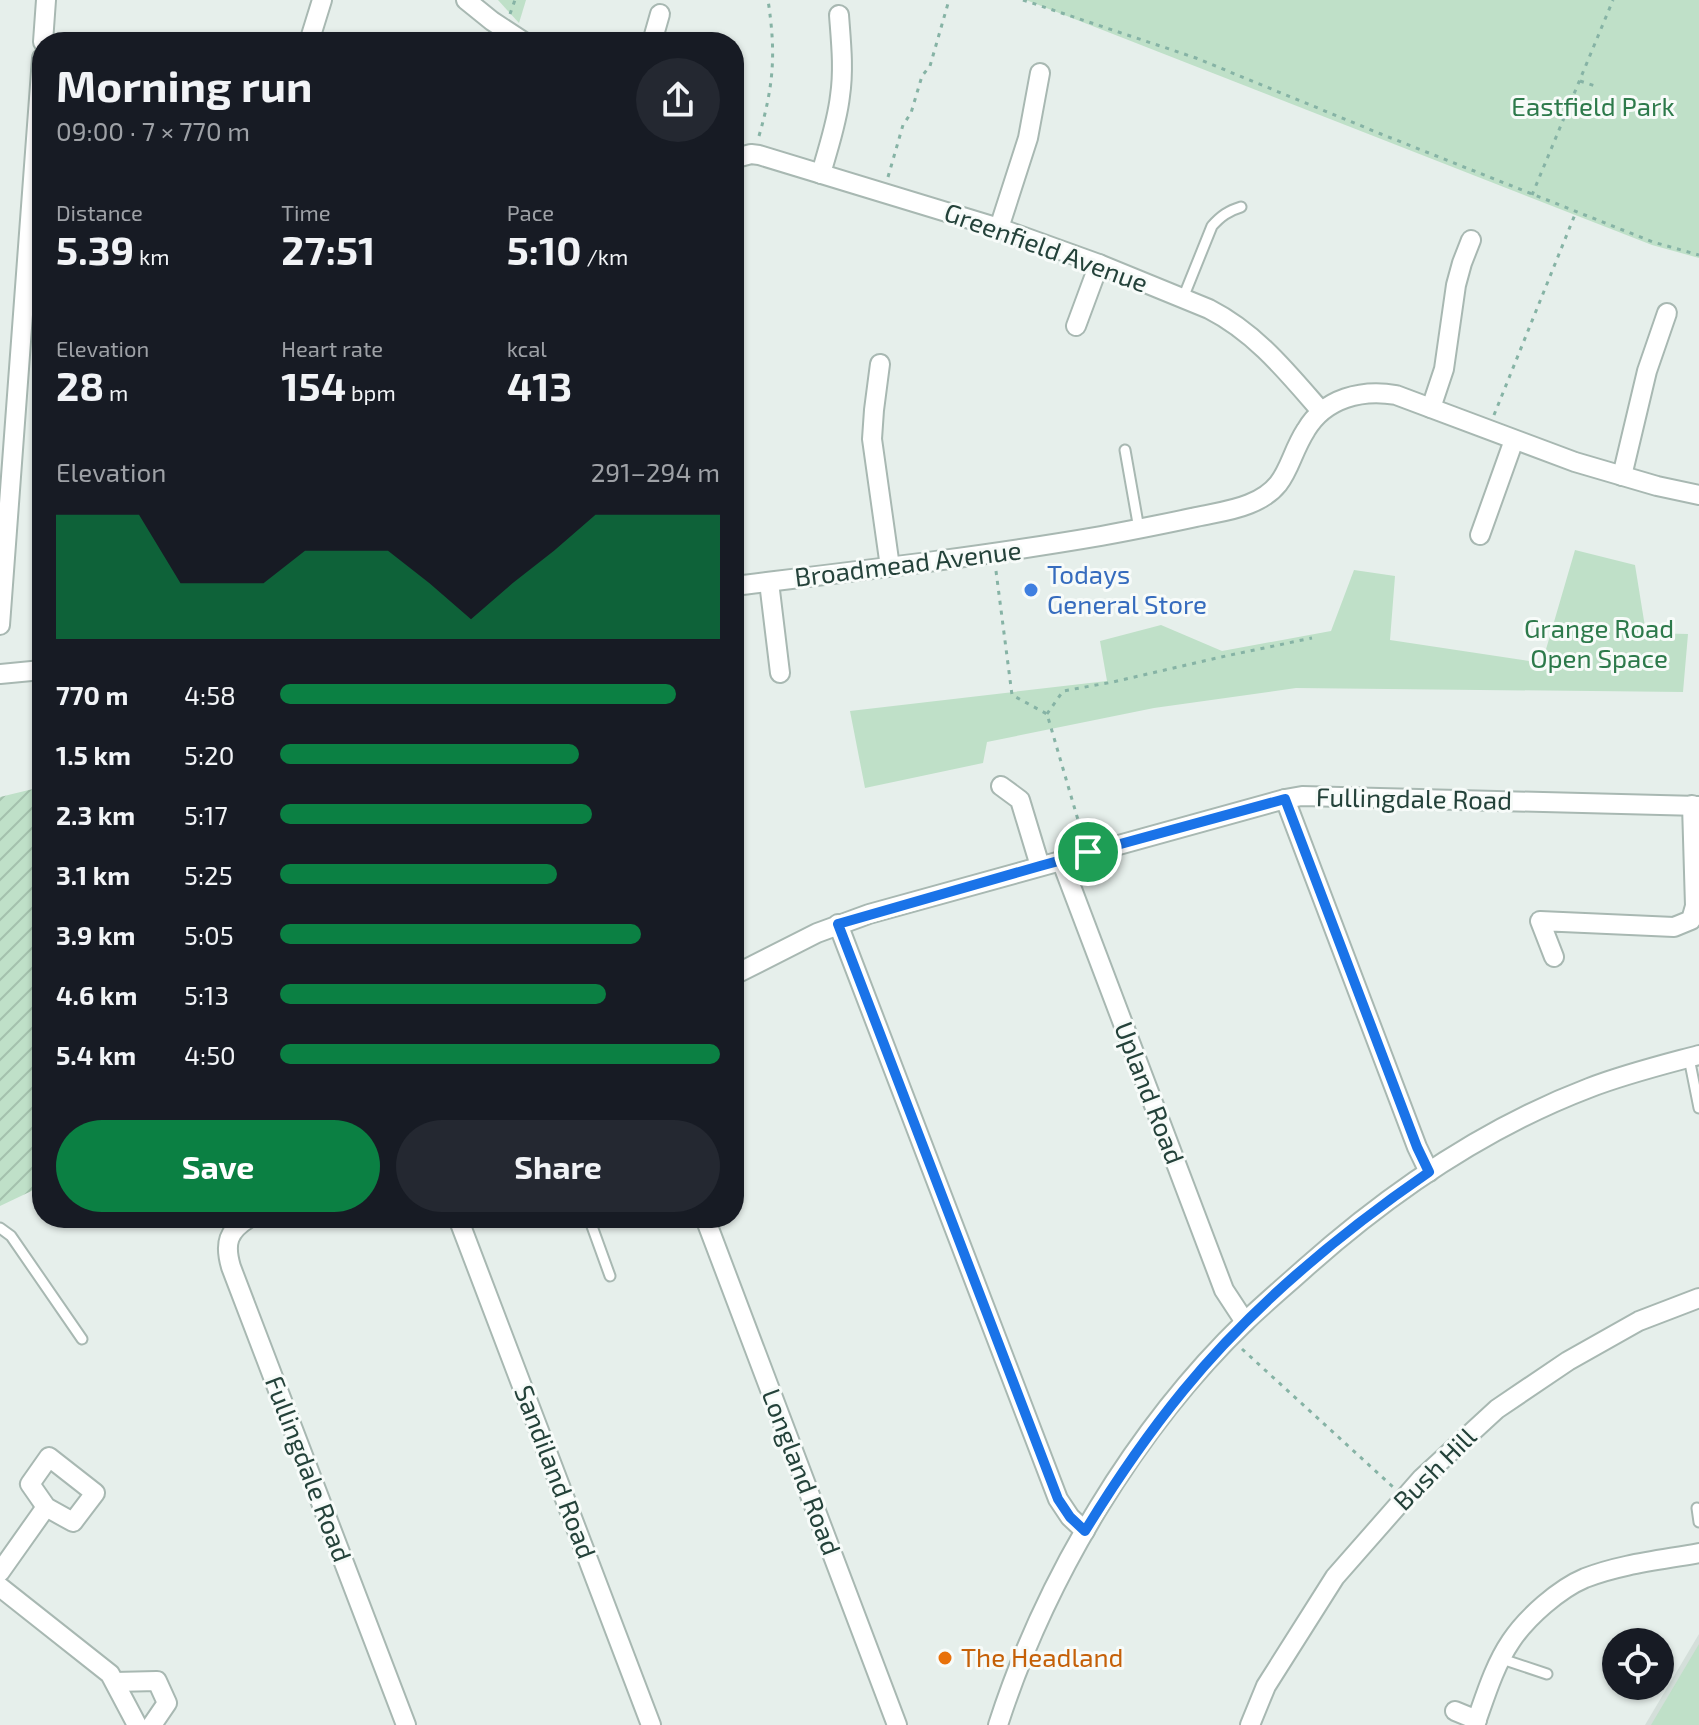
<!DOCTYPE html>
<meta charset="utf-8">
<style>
:root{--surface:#171b24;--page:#242831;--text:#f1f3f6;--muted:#9ea1a6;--accent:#0b8043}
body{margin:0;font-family:"Exo 2",sans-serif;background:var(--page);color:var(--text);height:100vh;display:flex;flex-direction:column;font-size:30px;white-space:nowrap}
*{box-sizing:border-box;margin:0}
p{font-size:26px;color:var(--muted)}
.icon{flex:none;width:44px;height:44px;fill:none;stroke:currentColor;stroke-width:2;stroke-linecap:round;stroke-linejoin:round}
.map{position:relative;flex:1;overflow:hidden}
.side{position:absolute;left:32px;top:32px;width:712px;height:1196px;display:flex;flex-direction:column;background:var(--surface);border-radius:32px;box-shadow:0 2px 6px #0004}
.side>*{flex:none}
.tools{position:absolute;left:1602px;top:1628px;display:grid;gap:16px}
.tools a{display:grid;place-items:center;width:72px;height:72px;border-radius:50%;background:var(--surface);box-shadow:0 2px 6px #0004;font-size:40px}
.pin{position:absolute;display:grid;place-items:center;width:68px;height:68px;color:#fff;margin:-34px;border:4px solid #fff;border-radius:50%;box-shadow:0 2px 8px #0007}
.round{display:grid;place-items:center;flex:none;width:84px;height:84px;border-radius:42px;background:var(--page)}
.overview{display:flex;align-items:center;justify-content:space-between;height:136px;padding:0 24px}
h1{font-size:44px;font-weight:700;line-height:60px}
.metrics{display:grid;grid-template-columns:repeat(3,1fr);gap:12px;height:136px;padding:8px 24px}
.metrics div{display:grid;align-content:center}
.metrics b{font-size:40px;font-weight:700}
.metrics small{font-size:22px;font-weight:400}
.metrics p{font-size:22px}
.chart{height:224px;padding:16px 24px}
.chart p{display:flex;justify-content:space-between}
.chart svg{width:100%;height:144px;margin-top:8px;fill:var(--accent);opacity:.7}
.cta{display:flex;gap:16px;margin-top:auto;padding:16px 24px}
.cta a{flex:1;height:92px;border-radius:48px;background:var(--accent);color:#fff;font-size:32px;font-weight:700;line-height:92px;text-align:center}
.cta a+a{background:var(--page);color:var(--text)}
ul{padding:0 24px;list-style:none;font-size:26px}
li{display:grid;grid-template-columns:128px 96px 1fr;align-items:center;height:60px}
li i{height:20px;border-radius:10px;background:var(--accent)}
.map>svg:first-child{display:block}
.built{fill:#d4dfda}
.park{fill:#bfe0c8}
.garden{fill:url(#garden-furrows)}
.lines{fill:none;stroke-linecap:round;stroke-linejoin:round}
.service-casing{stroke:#a8b8b2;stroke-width:13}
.minor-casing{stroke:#a8b8b2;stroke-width:22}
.path{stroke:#86b3a5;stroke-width:3;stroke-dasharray:4 6;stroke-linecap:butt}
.service{stroke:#fff;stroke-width:9}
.minor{stroke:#fff;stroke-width:18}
.route-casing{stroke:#fff;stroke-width:16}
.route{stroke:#1a73e8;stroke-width:10}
.shop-dot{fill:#3f7fe0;stroke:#f7fbf9;stroke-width:3}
.food-dot{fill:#e8710a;stroke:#f7fbf9;stroke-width:3}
.labels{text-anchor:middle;stroke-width:6;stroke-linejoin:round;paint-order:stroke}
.park-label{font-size:26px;fill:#2d7a4b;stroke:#f7fbf9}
.street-label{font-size:26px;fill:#24423a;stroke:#f7fbf9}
.shop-label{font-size:26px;fill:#366cbe;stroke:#f7fbf9;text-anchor:start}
.food-label{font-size:26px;fill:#c56008;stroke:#f7fbf9;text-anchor:start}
</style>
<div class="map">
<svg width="1699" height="1725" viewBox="0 0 1699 1725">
<defs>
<pattern id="garden-furrows" width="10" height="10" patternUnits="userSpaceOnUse" patternTransform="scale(2)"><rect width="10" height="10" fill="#bfe0c8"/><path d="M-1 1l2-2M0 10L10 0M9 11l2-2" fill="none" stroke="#a4c1ad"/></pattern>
</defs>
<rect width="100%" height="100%" fill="#e6efeb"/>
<path class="built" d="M1699 1634V1725H1645Z"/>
<g class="park">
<path d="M498 0H526L519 23Z"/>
<path d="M1026 0H1699V258L1652 245Z"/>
<path d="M1575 550 1635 565 1646 633 1688 634 1683 692 1296 688 1154 708 987 742 983 763 865 788 850 711 1107 681 1100 641 1161 625 1222 651 1331 631 1354 570 1395 576 1390 640 1542 663Z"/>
<path d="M1699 1644V1725H1651Z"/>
</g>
<path class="garden" d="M37 788 42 792V1186L0 1206V797Z"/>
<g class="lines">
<g class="service-casing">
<g id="service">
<path d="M1183 298 1212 226C1221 216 1228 211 1241 207"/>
<path d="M1125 450 1139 529"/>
<path d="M1689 1058 1699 1108"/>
<path d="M589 1218 610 1276"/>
<path d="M0 1228 11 1236 82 1339"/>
<path d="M1697 1508 1699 1522"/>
<path d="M1502 1659 1547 1674"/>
</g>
</g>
<g class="minor-casing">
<g id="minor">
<path d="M466 0 492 21 524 42"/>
<path d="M43 42 46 0"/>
<path d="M309 42 322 0"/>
<path d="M652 42 660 14"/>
<path d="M734 156 736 158 751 154 759 155 999 228 1099 264 1209 309C1256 333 1287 372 1321 411"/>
<path d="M821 174C828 148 837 123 840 96 844 69 841 42 839 15"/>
<path d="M999 228 1028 138 1040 73"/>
<path d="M1076 326 1099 264"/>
<path d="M880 364 874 410 872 439 890 567"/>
<path d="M1431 408 1444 369 1456 285 1462 263 1471 240"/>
<path d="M1622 476 1647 371 1667 313"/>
<path d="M1480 535 1514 440"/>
<path d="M769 582 780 673"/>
<path d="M734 586C857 571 979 557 1101 536 1133 530 1164 524 1196 517 1214 513 1232 511 1249 504 1290 488 1286 461 1306 430 1325 398 1362 389 1396 395L1575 462 1657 486 1699 495"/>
<path d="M0 625 42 58"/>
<path d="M0 674 42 670"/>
<path d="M1001 786 1020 800 1040 866"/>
<path d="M1285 799 1417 1147 1429 1172"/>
<path d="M1061 860 1224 1290 1245 1322"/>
<path d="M838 924 1058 1499 1070 1517 1085 1531"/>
<path d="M1554 957 1540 921 1674 927 1691 920 1695 906 1692 805"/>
<path d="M734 975 817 933 869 914 1285 799 1302 796 1699 806"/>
<path d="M249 1218C228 1231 224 1243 231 1267L406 1725"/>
<path d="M458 1218 651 1725"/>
<path d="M705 1218 897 1725"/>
<path d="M49 1457 95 1493 73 1522 46 1507 30 1484Z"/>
<path d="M0 1572 46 1507"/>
<path d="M0 1587 110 1674 137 1725"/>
<path d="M115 1682 157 1681 167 1703 152 1725"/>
<path d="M1455 1711 1477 1720"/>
<path d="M998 1725C1045 1579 1135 1428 1246 1321 1265 1303 1285 1286 1304 1269 1388 1194 1484 1128 1589 1088 1625 1074 1662 1065 1699 1055"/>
<path d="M1250 1725 1266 1686 1335 1577 1422 1478 1497 1409 1568 1361 1639 1321 1699 1298"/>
<path d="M1475 1725C1485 1697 1494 1666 1511 1641 1527 1617 1559 1589 1585 1578 1621 1564 1661 1560 1699 1553"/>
</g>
</g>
<g class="path">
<path d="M1023 0 1196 58 1381 134 1653 242 1699 255"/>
<path d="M510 14 515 0"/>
<path d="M1580 81 1595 86"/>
<path d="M759 136C774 84 776 53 768 0"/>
<path d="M888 177 903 125 911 113 922 76 930 66 949 0"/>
<path d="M1532 195 1613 0"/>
<path d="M1494 415 1576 212"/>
<path d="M996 571 1012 695 1047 714 1083 837"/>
<path d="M1047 714 1063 691 1113 682 1221 657 1312 638"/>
<path d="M1242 1349 1393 1487"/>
</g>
<use href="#service" class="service"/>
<use href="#minor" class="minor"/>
</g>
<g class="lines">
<g class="route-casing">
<path id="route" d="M1285 799 1417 1147 1429 1172C1339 1234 1252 1306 1183 1391 1147 1435 1115 1482 1085 1531L1070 1517 1058 1499 838 924 1040 866Z"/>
</g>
<use href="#route" class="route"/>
</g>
<circle class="shop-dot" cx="1031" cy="590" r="8"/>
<circle class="food-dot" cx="945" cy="1658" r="8"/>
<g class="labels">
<g class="park-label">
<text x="1593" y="116">Eastfield Park</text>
<text x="1599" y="638">Grange Road<tspan x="1599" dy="30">Open Space</tspan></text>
</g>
<g class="street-label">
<text transform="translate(1046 248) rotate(20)" y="9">Greenfield Avenue</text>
<text transform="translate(908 564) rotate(-7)" y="9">Broadmead Avenue</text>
<text transform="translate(1414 799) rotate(1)" y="9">Fullingdale Road</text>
<text transform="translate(1149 1093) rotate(69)" y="9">Upland Road</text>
<text transform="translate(308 1469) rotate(69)" y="9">Fullingdale Road</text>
<text transform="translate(1435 1469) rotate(-45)" y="9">Bush Hill</text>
<text transform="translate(555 1472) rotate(69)" y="9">Sandiland Road</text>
<text transform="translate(801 1472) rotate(69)" y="9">Longland Road</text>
</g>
<g class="shop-label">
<text x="1047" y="584">Todays<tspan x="1047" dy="30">General Store</tspan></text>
</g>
<g class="food-label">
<text x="961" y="1667">The Headland</text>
</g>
</g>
</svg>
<div class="tools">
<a><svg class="icon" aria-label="locate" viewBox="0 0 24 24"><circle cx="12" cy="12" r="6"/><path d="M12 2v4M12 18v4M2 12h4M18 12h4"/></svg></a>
</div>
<div class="pin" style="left:1088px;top:852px;background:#1e9e55"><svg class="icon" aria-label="arrive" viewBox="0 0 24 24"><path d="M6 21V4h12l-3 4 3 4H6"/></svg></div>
<section class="side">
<div class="overview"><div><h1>Morning run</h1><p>09:00 · 7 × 770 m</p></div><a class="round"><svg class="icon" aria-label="share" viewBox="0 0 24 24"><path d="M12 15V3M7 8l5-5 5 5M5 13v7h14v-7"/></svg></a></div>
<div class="metrics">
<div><p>Distance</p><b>5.39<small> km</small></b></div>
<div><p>Time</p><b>27:51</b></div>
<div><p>Pace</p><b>5:10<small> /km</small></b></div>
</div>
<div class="metrics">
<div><p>Elevation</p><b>28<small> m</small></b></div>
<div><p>Heart rate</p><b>154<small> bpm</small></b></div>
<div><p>kcal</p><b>413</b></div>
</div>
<div class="chart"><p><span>Elevation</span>291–294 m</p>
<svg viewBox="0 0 160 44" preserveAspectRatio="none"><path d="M0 44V6L10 6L20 6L30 27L40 27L50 27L60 17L70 17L80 17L90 27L100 38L110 27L120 17L130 6L140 6L150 6L160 6V44z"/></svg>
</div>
<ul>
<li><b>770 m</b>4:58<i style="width:90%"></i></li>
<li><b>1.5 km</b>5:20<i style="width:68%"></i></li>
<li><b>2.3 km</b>5:17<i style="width:71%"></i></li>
<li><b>3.1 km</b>5:25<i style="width:63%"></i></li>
<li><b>3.9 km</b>5:05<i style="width:82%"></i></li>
<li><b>4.6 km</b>5:13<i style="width:74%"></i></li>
<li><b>5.4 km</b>4:50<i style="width:100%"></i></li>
</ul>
<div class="cta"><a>Save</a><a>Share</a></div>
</section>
</div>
